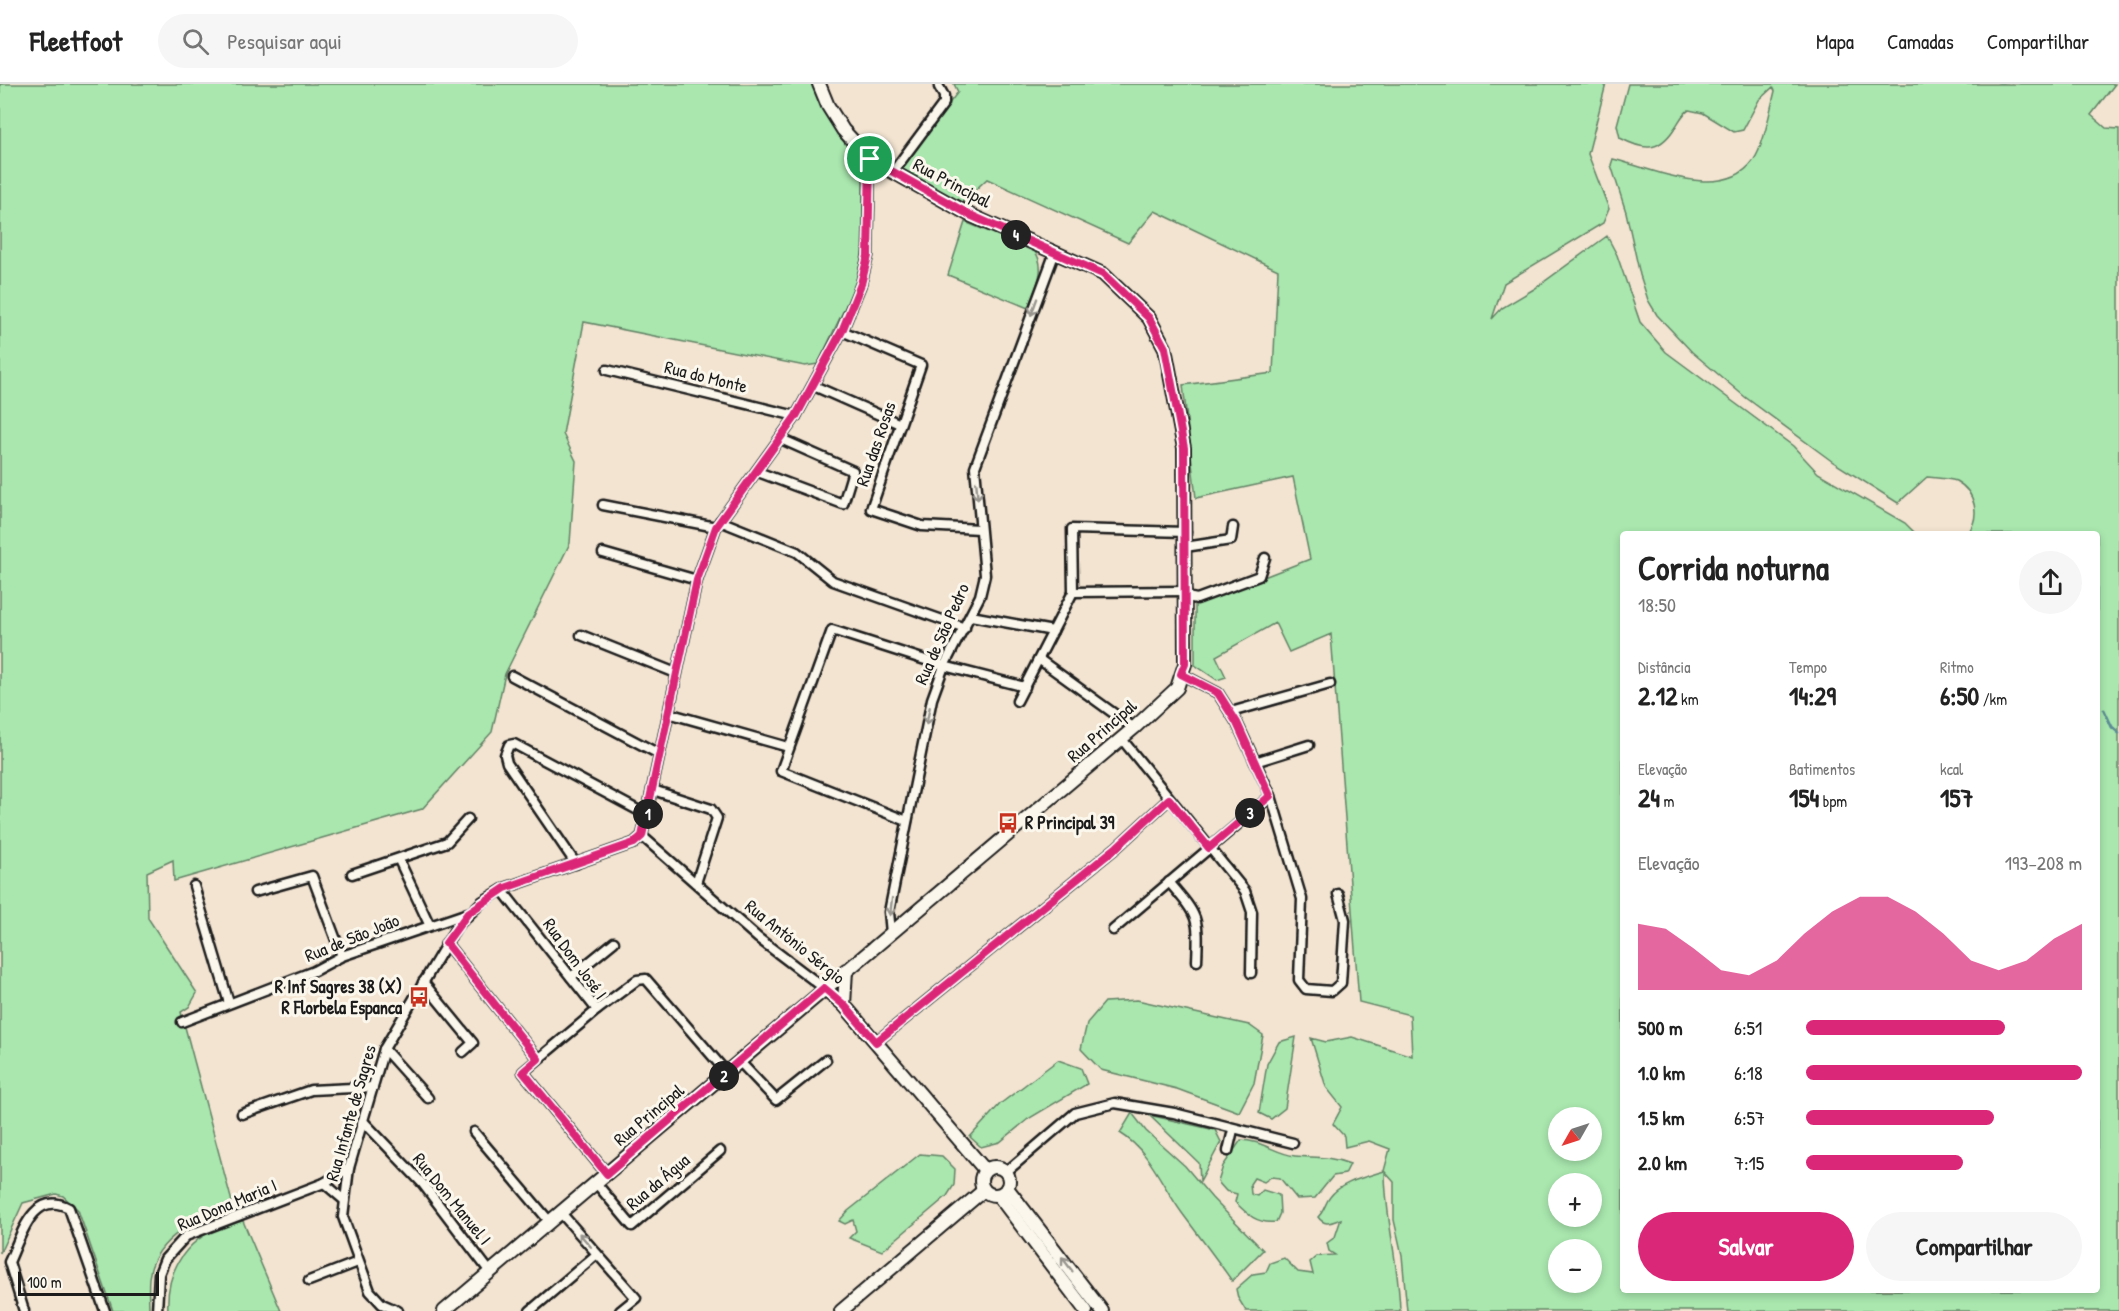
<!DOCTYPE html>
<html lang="pt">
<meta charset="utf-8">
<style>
:root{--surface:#fff;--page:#f6f6f6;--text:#222;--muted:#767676;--line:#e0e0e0;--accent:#db2777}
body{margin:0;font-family:"Patrick Hand",sans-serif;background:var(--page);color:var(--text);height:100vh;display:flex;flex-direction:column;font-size:22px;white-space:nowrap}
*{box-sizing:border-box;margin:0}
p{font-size:20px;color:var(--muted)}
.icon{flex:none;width:33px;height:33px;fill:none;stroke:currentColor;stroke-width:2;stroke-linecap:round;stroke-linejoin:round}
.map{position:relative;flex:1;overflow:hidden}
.sheet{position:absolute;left:1620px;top:447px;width:480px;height:762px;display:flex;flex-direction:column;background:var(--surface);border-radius:6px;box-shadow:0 3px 9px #0003}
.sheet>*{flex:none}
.needle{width:39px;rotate:231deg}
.buttons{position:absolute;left:1548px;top:1023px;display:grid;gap:12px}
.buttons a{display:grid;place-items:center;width:54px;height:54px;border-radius:50%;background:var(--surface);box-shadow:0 3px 9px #0003;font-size:30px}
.scale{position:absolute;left:18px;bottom:15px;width:141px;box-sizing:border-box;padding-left:6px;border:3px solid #1c1c1c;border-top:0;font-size:16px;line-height:21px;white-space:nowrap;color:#1c1c1c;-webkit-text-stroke:4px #fbf7ec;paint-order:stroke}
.pin{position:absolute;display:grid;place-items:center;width:51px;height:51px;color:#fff;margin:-26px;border:3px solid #fff;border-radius:50%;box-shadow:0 2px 6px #0007}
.km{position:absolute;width:30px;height:30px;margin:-15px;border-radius:50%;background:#222;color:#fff;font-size:16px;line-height:30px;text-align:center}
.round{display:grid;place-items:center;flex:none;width:63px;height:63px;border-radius:32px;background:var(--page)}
.summary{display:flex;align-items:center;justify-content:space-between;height:102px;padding:0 18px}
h1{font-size:33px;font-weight:700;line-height:45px}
.stats{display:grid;grid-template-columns:repeat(3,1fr);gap:9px;height:102px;padding:6px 18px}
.stats div{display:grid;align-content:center}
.stats b{font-size:26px;font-weight:700}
.stats small{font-size:16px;font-weight:400}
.stats p{font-size:16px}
.chart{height:168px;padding:12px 18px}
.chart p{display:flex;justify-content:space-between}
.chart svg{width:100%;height:108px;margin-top:6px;fill:var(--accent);opacity:.7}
.primary-button{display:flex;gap:12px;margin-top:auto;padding:12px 18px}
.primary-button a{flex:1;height:69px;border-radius:36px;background:var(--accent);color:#fff;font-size:24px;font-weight:700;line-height:69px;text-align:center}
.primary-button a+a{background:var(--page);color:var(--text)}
ul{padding:0 18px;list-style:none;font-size:20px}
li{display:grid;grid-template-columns:96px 72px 1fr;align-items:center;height:45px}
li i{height:15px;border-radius:8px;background:var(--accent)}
header{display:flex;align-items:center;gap:36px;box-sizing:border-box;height:84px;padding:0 30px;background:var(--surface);border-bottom:2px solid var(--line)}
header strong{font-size:28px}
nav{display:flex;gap:33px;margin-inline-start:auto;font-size:21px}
.search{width:420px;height:54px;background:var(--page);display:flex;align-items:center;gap:15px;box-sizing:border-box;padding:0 21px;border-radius:33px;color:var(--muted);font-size:22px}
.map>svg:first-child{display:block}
.green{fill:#a9e7ae;stroke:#628265;stroke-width:1.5;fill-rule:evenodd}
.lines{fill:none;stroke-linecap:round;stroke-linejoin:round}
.stream{stroke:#5c8c94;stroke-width:3}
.street-casing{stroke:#1c1c1c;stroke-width:13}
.secondary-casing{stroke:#1c1c1c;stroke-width:16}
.street{stroke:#fbf7ec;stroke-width:8}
.secondary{stroke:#fbf7ec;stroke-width:12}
.oneway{stroke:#97948e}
.route-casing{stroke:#fff;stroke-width:12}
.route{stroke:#db2777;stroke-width:8}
.labels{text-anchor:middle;stroke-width:6;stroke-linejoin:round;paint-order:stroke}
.street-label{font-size:18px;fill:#1c1c1c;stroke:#fbf7ec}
.poi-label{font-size:18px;font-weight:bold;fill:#1c1c1c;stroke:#fbf7ec;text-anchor:start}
</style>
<header>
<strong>Fleetfoot</strong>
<div class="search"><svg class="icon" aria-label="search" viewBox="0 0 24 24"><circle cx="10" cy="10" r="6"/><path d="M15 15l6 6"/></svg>Pesquisar aqui</div>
<nav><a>Mapa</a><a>Camadas</a><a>Compartilhar</a></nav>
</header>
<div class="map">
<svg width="2119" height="1227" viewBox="0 0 2119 1227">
<rect width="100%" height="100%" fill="#f3e4d1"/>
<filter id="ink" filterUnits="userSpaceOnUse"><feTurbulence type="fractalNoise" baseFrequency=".0167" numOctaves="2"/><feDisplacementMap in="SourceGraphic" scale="12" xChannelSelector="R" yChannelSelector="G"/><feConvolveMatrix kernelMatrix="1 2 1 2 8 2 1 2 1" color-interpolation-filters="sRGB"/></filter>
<g filter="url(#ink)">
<g class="green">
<path d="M0 0H813L823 25 858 80 863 97V167L855 202 818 280 805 282 584 238 563 350 576 377 570 459 505 590 492 648 422 725 174 797 173 776 147 788 148 834 197 909 189 923 181 928 232 1118C200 1135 154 1153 149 1194 148 1205 149 1216 149 1227H113L78 1126 63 1112 56 1110 23 1119 0 1169Z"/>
<path d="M954 0H1606L1588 70 1609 125 1603 139 1504 199 1492 235 1502 224 1534 205 1607 152 1617 171 1640 238 1666 268 1793 362 1818 389 1905 439 1916 450H1623V1206H2097V450H1967C1981 433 1976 408 1956 397 1948 394 1935 394 1927 393L1898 419 1833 378 1745 313 1692 268 1657 231 1648 216 1640 191 1626 128 1611 81 1613 75C1652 85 1723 118 1753 77 1764 62 1770 26 1775 7L1773 3 1759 16 1743 46 1734 48 1703 29 1689 26C1681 31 1680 37 1674 45 1658 69 1643 66 1620 54L1617 41 1628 0H2115L2091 31 2106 44 2119 45V1227H1407L1402 1171 1394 1136V1098L1385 1088C1385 1134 1399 1180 1400 1227H1246L1238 1214 1236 1205 1253 1190 1266 1188 1270 1179 1284 1174 1298 1188 1313 1190 1310 1178 1317 1172 1335 1171 1329 1167 1327 1159 1335 1153 1341 1135C1332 1138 1325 1143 1318 1133 1325 1126 1325 1119 1330 1113 1342 1097 1367 1093 1384 1087L1390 1065 1369 1057 1345 1063 1344 1052 1333 1040 1342 1023 1326 1003 1311 954 1326 958 1352 953 1412 972 1410 931 1359 918 1331 550 1289 568 1275 539 1216 572 1226 593 1217 596 1195 581V520L1310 475 1293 393 1196 414 1183 301 1273 289 1278 186 1155 127 1128 159 987 95 960 120 901 85V81L958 8ZM1558 1034H1592V1066H1558ZM1558 1100H1592V1132H1558ZM1558 1166H1592V1198H1558Z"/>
<path d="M965 138 1034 166C1048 185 1035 204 1028 224L948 191Z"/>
<path d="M1137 916 1249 941 1263 951 1254 999 1239 1028 1177 1005 1101 986 1081 965 1087 939 1105 918Z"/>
<path d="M1296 953 1285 1024 1271 1035 1259 1029 1267 980 1279 958Z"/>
<path d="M1058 976 1081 984 1087 1000 1028 1035 1000 1058 981 1063 970 1053 1000 1020Z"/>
<path d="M1132 1029 1146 1047 1185 1082 1212 1114 1263 1166 1232 1197C1216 1174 1199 1152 1182 1129 1161 1101 1151 1068 1120 1049Z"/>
<path d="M1149 1031 1215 1046 1221 1058 1200 1097 1199 1079Z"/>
<path d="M1241 1056C1261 1056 1276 1070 1295 1072 1316 1074 1329 1072 1350 1080L1345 1090 1333 1092 1315 1114 1297 1115 1280 1094 1271 1093 1264 1098 1254 1094 1250 1100 1251 1110 1257 1112 1263 1106 1279 1111 1280 1129 1276 1138C1257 1140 1248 1131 1235 1118L1237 1110 1226 1107 1218 1098 1223 1082Z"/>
<path d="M920 1070 942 1072 955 1085 954 1101 947 1112 882 1167 849 1154 856 1147 853 1136 845 1140 839 1137 848 1127Z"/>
<path d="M243 1137 281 1227H168C165 1177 196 1145 243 1137Z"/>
</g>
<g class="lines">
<path class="stream" d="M2104 626 2112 643 2119 649"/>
<g class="street-casing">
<g id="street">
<path d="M892 89 944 19V12L939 3"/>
<path d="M842 247 921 281 871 425 922 442 980 445"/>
<path d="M607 286 796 332"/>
<path d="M814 302 900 340"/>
<path d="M758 388 843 420 853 387 781 355"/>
<path d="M603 421 716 443"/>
<path d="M720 437 797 468 833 497 965 544"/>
<path d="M1185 463 1231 456 1233 443"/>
<path d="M603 469 697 496"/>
<path d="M1073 508 1186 507"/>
<path d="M1187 513 1197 515 1259 492 1265 474"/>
<path d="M971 532 1053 547"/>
<path d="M581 551 676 589"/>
<path d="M1040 576 1134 644"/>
<path d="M1181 590 1218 609 1237 639 1271 712 1302 815 1299 896 1306 905 1332 907 1341 899 1345 836 1338 810"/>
<path d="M512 592 659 670"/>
<path d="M1017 617 1073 508 1072 445 1186 448"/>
<path d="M1231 628 1330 600"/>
<path d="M668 629 788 663"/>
<path d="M1121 654 1245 807 1252 828 1251 889"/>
<path d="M1255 678 1309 661"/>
<path d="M653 706 711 725 717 734 696 799"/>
<path d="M907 737 781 687 832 546 944 582 1025 603"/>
<path d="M642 752 758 854 824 904"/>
<path d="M399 776 429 840"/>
<path d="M576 780 507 679 505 671 509 661 514 660 647 731"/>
<path d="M352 790 447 758 468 735"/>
<path d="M1169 798C1198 832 1199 832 1197 877"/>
<path d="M194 802 229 919"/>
<path d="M502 806 597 926 523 988 607 1090"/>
<path d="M255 808 312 792 342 872"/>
<path d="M1113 846 1271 712"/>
<path d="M891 849 889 828 932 615 944 582 980 512 985 491 975 383 1055 168"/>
<path d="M446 859 538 975"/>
<path d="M571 893 614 858"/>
<path d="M423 898 473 959 463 968"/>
<path d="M597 926 637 896 646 895 727 989"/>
<path d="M182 938 314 887 342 872 468 829"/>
<path d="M876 958 1117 763 1169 715"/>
<path d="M384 965 428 1014"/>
<path d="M740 978 776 1016 826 976"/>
<path d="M242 1030 311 1006 373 1003"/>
<path d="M363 1037 423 1100 490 1188"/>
<path d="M474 1048 550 1138"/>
<path d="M1228 1067 1233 1046"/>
<path d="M1006 1088 1075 1029 1115 1019 1174 1029 1293 1059"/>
<path d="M324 1099 344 1116"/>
<path d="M596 1099 632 1142 720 1067"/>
<path d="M561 1129 636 1214 620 1227"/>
<path d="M309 1197 358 1178"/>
<path d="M24 1227 9 1178C21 1152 33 1105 69 1124L105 1227"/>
<path d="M157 1227 159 1190 165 1175 186 1152 324 1099 349 1084"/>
<path d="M398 1227 382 1220 370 1207 343 1133 349 1084 384 965 457 842 483 817 505 804 634 759 642 752 697 496 716 443 796 332 842 247 861 200 868 172 870 75"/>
<path d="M530 1227 597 1170"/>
</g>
</g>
<g class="secondary-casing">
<g id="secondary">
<path d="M824 904 844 921 985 1086"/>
<path d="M844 921 846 886"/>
<circle cx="995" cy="1097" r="14"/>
<path d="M1007 1104 1102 1227"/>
<path d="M998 1111 1086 1227"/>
<path d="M444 1227 1134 644 1177 604 1185 580 1184 364 1165 264 1149 234 1103 190 970 131 870 75 843 46 828 22 819 0"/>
<path d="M841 1227 984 1106"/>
</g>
</g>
<use href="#street" class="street"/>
<use href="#secondary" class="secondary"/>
</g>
<defs><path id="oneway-shaft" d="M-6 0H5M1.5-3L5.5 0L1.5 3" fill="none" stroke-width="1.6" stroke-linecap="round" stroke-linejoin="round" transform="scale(1.5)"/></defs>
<g class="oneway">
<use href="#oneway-shaft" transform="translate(1034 223) rotate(110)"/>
<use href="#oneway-shaft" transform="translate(977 407) rotate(85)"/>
<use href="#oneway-shaft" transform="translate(928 632) rotate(101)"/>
<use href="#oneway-shaft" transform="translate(891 823) rotate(97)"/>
<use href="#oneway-shaft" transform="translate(585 1156) rotate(-131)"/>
<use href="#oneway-shaft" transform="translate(1067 1180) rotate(-127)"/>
</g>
</g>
<g class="lines" filter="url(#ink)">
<g class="route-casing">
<path id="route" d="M870 75 970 131 1103 190 1149 234 1165 264 1184 364 1185 580 1181 590 1218 609 1237 639 1270 712 1209 764 1169 715 1117 763 876 958 844 921 824 904 607 1090 523 988 538 975 446 859 468 829 505 804 634 759 642 752 697 496 716 443 796 332 842 247 861 200 868 172Z"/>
</g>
<use href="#route" class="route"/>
</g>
<defs>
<g id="bus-bare" transform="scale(1.62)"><path d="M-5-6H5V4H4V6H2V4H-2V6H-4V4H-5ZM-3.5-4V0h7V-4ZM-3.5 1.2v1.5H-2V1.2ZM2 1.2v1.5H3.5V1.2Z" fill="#c8321e" stroke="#fbf7ec" stroke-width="2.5" paint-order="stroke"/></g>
</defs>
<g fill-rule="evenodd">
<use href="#bus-bare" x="1008" y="739"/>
<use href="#bus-bare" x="419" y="913"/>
</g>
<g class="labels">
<g class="street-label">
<text transform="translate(952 99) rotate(28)" y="6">Rua Principal</text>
<text transform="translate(706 293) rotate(14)" y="6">Rua do Monte</text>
<text transform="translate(876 360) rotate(-71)" y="6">Rua das Rosas</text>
<text transform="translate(942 550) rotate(-66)" y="6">Rua de São Pedro</text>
<text transform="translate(1102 647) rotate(-41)" y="6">Rua Principal</text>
<text transform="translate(352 854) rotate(-22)" y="6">Rua de São João</text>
<text transform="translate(795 858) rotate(39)" y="6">Rua António Sérgio</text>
<text transform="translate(575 875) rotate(54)" y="6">Rua Dom José I</text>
<text transform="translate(351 1029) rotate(-74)" y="6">Rua Infante de Sagres</text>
<text transform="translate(649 1031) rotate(-40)" y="6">Rua Principal</text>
<text transform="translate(658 1098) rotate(-40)" y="6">Rua da Água</text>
<text transform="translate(452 1115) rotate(51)" y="6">Rua Dom Manuel I</text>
<text transform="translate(227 1121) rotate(-23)" y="6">Rua Dona Maria I</text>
</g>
<g class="poi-label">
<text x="1025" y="745">R Principal 39</text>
<text x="402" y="909" text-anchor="end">R Inf Sagres 38 (X)<tspan x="402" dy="21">R Florbela Espanca</tspan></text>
</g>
</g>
</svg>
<div class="buttons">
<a><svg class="needle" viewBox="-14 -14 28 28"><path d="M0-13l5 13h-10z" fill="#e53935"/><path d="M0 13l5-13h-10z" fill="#767676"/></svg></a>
<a>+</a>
<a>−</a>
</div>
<div class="scale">100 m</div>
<div class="pin" style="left:870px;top:75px;background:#1e9e55"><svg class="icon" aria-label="arrive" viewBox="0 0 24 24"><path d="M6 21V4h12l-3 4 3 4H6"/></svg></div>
<b class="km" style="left:648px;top:730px">1</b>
<b class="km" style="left:724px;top:992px">2</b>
<b class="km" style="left:1250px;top:729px">3</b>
<b class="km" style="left:1016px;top:151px">4</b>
<section class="sheet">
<div class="summary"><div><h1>Corrida noturna</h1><p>18:50</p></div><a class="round"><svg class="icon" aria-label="share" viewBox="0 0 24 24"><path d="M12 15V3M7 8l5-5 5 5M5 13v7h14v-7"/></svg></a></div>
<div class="stats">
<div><p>Distância</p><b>2.12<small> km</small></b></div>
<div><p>Tempo</p><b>14:29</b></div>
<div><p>Ritmo</p><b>6:50<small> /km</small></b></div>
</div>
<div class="stats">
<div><p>Elevação</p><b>24<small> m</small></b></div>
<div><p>Batimentos</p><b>154<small> bpm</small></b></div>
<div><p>kcal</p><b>157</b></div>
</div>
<div class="chart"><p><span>Elevação</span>193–208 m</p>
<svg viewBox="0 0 160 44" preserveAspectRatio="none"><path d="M0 44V17L10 19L20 27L30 36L40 38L50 32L60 21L70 12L80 6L90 6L100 12L110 21L120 32L130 36L140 32L150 23L160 17V44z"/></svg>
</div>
<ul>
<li><b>500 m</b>6:51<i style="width:72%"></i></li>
<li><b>1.0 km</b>6:18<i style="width:100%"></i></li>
<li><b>1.5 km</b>6:57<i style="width:68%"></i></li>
<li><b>2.0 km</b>7:15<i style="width:57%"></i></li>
</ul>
<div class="primary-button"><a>Salvar</a><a>Compartilhar</a></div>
</section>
</div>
